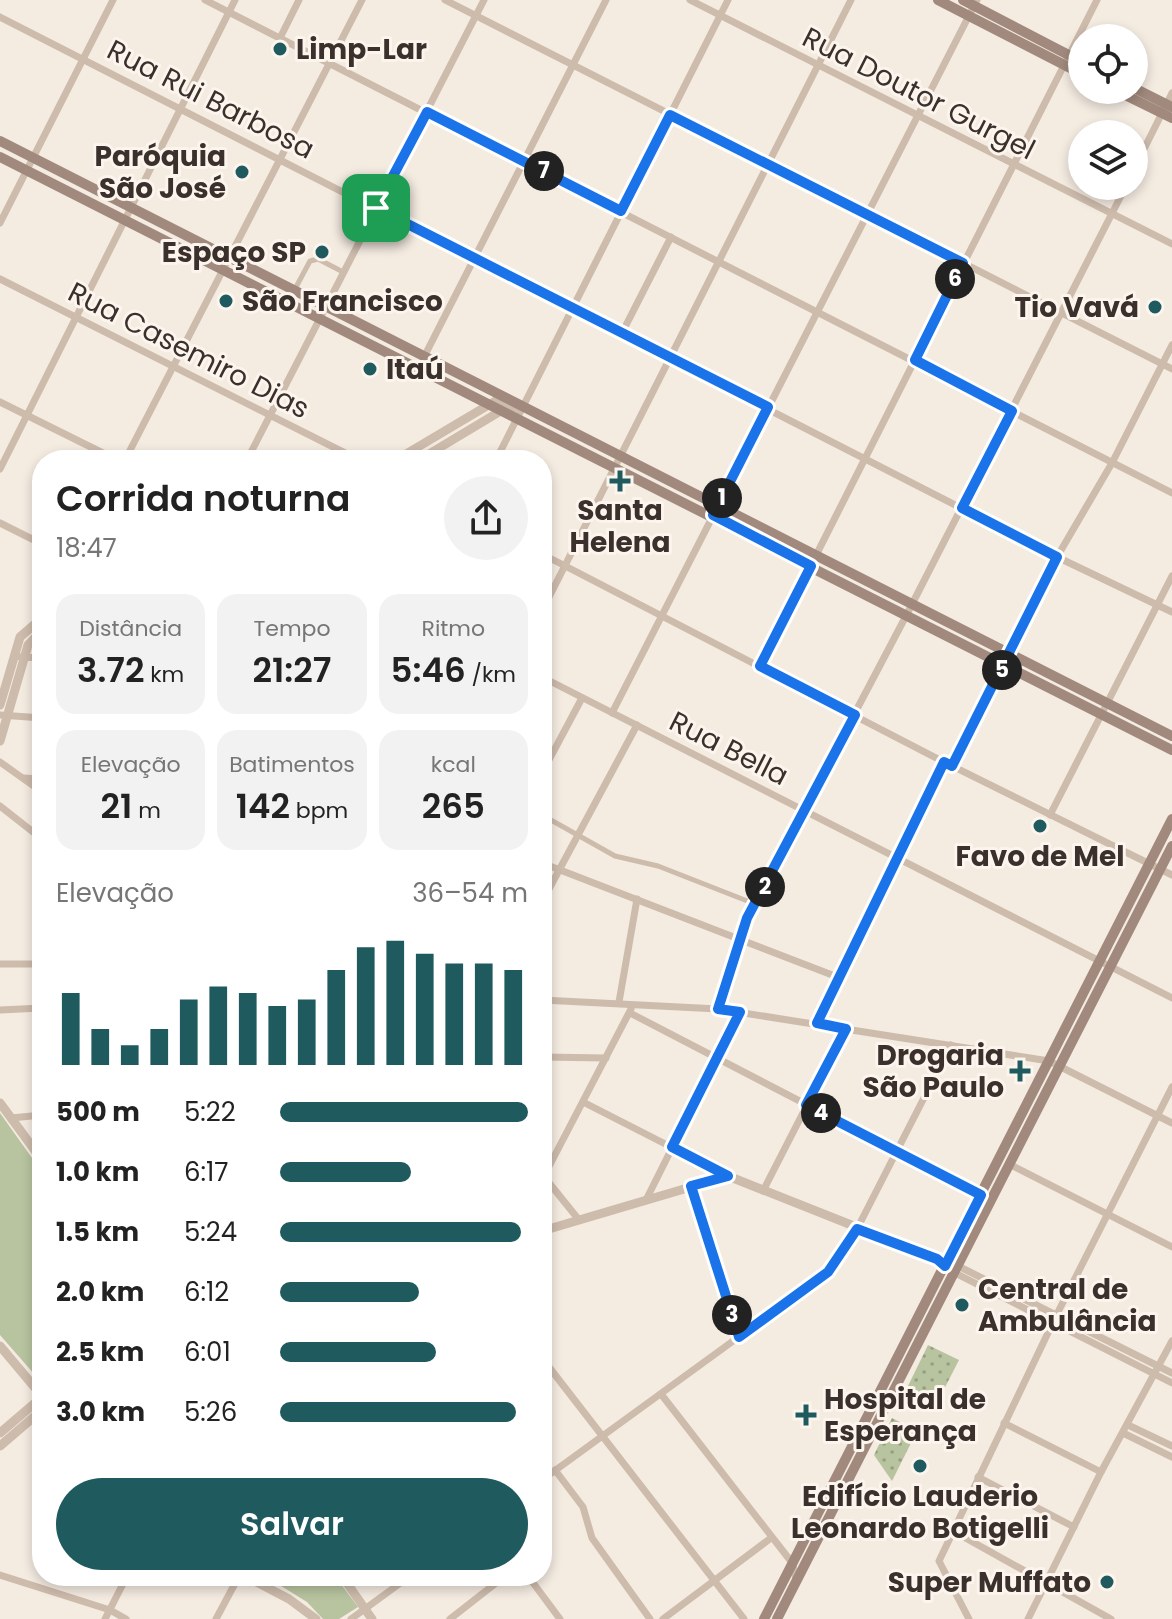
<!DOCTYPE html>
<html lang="pt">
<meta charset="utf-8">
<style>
:root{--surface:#fff;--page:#f2f2f2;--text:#222;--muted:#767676;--accent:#1f5a5e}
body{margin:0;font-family:Poppins,sans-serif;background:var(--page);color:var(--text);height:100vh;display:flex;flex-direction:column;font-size:30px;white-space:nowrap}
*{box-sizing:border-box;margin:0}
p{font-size:26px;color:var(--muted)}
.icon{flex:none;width:44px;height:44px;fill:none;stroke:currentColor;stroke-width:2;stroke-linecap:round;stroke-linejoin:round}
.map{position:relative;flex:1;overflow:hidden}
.side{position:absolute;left:32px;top:450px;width:520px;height:1136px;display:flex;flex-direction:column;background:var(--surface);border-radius:32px;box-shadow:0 4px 12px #0003}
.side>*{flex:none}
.buttons{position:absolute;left:1068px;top:24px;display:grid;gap:16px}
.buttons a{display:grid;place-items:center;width:80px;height:80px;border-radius:50%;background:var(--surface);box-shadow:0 4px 12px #0003;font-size:40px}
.pin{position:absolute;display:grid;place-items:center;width:68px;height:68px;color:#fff;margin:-34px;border-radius:16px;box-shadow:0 4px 12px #0006}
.km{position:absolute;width:40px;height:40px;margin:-20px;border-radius:50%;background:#222;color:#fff;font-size:22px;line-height:40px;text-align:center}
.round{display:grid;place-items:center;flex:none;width:84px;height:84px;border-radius:42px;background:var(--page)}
.head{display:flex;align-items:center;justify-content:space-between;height:136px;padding:0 24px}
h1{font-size:36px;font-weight:600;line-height:60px}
.stats{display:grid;grid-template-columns:repeat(3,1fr);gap:12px;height:136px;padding:8px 24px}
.stats div{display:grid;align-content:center;border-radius:20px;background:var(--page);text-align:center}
.stats b{font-size:34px;font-weight:600}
.stats small{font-size:22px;font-weight:400}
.stats p{font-size:22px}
.chart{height:224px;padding:16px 24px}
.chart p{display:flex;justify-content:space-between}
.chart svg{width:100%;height:144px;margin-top:8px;stroke:var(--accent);stroke-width:6}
.action{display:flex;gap:16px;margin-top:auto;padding:16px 24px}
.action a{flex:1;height:92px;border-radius:48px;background:var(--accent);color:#fff;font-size:32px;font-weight:600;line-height:92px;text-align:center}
ul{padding:0 24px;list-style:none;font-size:26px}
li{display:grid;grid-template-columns:128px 96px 1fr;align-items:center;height:60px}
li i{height:20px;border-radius:10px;background:var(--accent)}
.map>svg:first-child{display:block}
.grass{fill:url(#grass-dots)}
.park{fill:#b8c4a0}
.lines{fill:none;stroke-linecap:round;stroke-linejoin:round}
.pedestrian{stroke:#cdbbac;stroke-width:5}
.minor{stroke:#cdbbac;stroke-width:7}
.tertiary{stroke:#cdbbac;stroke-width:9}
.secondary{stroke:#a18a7d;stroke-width:10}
.route-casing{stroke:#fff;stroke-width:16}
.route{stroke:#1a73e8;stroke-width:10}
.poi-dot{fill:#1f5a5e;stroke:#fbf5ee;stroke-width:3}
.labels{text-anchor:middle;stroke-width:6;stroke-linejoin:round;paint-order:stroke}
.poi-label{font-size:28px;font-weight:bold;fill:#3b302b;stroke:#fbf5ee;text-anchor:start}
.street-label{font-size:28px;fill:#3b302b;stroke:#fbf5ee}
</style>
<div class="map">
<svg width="1172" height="1619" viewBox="0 0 1172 1619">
<defs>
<pattern id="grass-dots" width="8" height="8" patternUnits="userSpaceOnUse" patternTransform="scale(2)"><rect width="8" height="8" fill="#b8c4a0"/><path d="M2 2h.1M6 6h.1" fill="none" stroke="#97a083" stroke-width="1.8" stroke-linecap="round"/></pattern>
</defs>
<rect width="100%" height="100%" fill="#f4ebe1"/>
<g class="grass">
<path d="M928 1345 959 1360 937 1403 907 1388Z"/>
<path d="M892 1418 917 1431 892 1481 874 1455Z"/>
</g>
<g class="park">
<path d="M0 1113 42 1172V1383L0 1335Z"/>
<path d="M265 1576H335L358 1607 339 1619H323L307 1602Z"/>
</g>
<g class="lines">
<g class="pedestrian">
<path d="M295 289 310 261 318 259 343 272"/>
<path d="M542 815 615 856 658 866 755 904"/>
</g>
<g class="minor">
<path d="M205 0 1172 493"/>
<path d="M445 0 1172 369"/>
<path d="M690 0 1172 244"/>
<path d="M0 17 1057 557 1172 612"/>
<path d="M280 38 299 0"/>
<path d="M1134 169 1172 93"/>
<path d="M0 223 113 0"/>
<path d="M0 279 359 460"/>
<path d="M622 333 671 237"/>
<path d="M424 357 606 0"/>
<path d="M0 402 117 460"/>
<path d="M125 460 362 0"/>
<path d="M247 460 484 0"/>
<path d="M496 460 728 0"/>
<path d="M0 469 235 0"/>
<path d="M0 523 42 544"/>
<path d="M542 554 944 762 1172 875"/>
<path d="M542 611 851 0"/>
<path d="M20 657 42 658"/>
<path d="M760 666 1097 0"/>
<path d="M542 677 1172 998"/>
<path d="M612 713 977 0"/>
<path d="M0 715 42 718"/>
<path d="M0 762 42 792"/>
<path d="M952 766 1057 557 1112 463 1172 345"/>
<path d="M542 773 582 698"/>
<path d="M24 778 42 779"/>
<path d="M0 806 42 839"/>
<path d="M1050 815 1172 576"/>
<path d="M542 863 840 978"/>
<path d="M542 902 637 725"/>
<path d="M542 919V928"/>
<path d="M0 964H42"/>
<path d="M542 1000 718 1009 1049 1061 1172 1123"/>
<path d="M619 1002 637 899"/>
<path d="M718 1009 747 918 907 614 1126 186"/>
<path d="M0 1010 42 1008"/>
<path d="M630 1013 981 1195"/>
<path d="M817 1023 944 762"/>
<path d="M542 1057 606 1058"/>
<path d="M583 1102 728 1176"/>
<path d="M11 1118 42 1115"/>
<path d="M1009 1164 1172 1247"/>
<path d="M542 1174 579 1220"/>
<path d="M544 1176 631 1009"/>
<path d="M691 1186 739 1337"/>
<path d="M763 1191 846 1029"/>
<path d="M646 1200 740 1012"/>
<path d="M956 1265 1172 1373"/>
<path d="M953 1272 1172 1383"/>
<path d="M542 1358 744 1619"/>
<path d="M661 1394 793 1564 796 1581"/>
<path d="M1004 1423 1101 1472"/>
<path d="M1128 1425 1172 1446"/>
<path d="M1123 1433 1172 1457"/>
<path d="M555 1470 583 1507 592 1538 650 1619"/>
<path d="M978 1477 1074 1527"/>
<path d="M542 1480 828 1272 857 1229 951 1045"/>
<path d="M953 1531 1111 1619"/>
<path d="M0 1575 110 1610 126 1619"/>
<path d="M528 1576 560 1619"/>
<path d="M105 1619 127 1576"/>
<path d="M216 1619 239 1576"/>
<path d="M351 1619 410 1576"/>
<path d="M450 1619 505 1576"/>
<path d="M663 1619 771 1538"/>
<path d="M969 1619 939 1561 1056 1316 1172 1087"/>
<path d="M1028 1619 1101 1472 1172 1341"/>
</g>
<g class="tertiary">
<path d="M396 460 502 397 504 409"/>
<path d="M419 460 504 409 523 407"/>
<path d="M0 705 20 637 42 618"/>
<path d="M0 741 28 645 42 630"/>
<path d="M0 1103 42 1160"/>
<path d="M542 1231 728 1176 937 1259 945 1266"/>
<path d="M0 1346 42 1396"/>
<path d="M0 1433 42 1397"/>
<path d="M0 1446 42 1410"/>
<path d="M245 1576 289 1599 316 1619"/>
<path d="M342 1576 372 1619"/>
</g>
<g class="secondary">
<path d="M938 0 1082 74"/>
<path d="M963 0 1082 62"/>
<path d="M1134 88 1172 107"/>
<path d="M1115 90 1172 118"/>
<path d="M0 141 1172 736"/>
<path d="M0 157 1172 750"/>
<path d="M764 1619 1172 819"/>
<path d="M777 1619 1172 846"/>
</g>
</g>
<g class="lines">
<g class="route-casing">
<path id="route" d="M427 112 621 211 670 115 963 263 915 360 1012 411 962 508 1057 557 952 766 944 762 817 1023 846 1029 806 1105 981 1195 945 1266 937 1259 857 1229 828 1272 739 1337 691 1186 728 1176 672 1147 740 1012 718 1009 747 918 855 715 760 666 811 566 713 515 768 407 376 208Z"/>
</g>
<use href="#route" class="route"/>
</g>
<g class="poi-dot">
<circle cx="280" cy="49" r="8"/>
<circle cx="242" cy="172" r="8"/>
<circle cx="322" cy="252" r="8"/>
<circle cx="226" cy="301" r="8"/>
<circle cx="1155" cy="307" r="8"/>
<circle cx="370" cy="369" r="8"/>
<path d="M616 469h8v8h8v8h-8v8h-8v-8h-8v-8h8z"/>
<circle cx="1040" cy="826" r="8"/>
<path d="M1016 1059h8v8h8v8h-8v8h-8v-8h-8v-8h8z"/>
<circle cx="962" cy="1305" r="8"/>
<path d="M802 1403h8v8h8v8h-8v8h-8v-8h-8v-8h8z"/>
<circle cx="920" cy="1466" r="8"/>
<circle cx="1107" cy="1582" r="8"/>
</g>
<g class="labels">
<g class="poi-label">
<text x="296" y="59">Limp-Lar</text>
<text x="226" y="166" text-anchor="end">Paróquia<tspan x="226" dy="32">São José</tspan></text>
<text x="306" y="262" text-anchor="end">Espaço SP</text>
<text x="242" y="311">São Francisco</text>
<text x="1139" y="317" text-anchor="end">Tio Vavá</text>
<text x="386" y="379">Itaú</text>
<text x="620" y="520" text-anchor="middle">Santa<tspan x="620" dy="32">Helena</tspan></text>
<text x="1040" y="866" text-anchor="middle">Favo de Mel</text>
<text x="1004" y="1065" text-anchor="end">Drogaria<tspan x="1004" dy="32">São Paulo</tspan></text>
<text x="978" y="1299">Central de<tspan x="978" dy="32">Ambulância</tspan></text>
<text x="824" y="1409">Hospital de<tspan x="824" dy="32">Esperança</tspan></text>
<text x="920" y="1506" text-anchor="middle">Edifício Lauderio<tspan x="920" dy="32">Leonardo Botigelli</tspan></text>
<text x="1091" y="1592" text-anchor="end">Super Muffato</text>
</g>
<g class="street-label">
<text transform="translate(919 93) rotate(27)" y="10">Rua Doutor Gurgel</text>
<text transform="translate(211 99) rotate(27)" y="10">Rua Rui Barbosa</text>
<text transform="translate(189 350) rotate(27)" y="10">Rua Casemiro Dias</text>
<text transform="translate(729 748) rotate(27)" y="10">Rua Bella</text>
</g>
</g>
</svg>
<div class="buttons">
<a><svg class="icon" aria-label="locate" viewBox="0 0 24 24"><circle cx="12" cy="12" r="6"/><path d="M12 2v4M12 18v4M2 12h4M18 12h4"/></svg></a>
<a><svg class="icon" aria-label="layers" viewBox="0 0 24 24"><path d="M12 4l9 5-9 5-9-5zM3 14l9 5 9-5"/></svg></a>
</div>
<div class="pin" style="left:376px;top:208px;background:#1e9e55"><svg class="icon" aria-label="arrive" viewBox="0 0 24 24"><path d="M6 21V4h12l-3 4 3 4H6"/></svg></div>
<b class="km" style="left:722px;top:498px">1</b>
<b class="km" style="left:765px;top:887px">2</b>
<b class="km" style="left:732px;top:1315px">3</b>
<b class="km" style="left:821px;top:1113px">4</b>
<b class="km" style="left:1002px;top:670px">5</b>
<b class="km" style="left:955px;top:279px">6</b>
<b class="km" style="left:544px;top:171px">7</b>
<section class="side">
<div class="head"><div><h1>Corrida noturna</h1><p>18:47</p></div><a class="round"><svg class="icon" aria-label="share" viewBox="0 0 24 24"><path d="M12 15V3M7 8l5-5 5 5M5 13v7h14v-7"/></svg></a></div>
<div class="stats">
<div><p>Distância</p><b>3.72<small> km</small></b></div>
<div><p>Tempo</p><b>21:27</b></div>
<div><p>Ritmo</p><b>5:46<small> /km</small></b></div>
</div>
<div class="stats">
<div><p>Elevação</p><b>21<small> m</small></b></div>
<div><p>Batimentos</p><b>142<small> bpm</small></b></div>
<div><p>kcal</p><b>265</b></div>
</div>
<div class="chart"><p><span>Elevação</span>36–54 m</p>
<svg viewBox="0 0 160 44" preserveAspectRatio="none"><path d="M5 44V22M15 44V33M25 44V38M35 44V33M45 44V24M55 44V20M65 44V22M75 44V26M85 44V24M95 44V15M105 44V8M115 44V6M125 44V10M135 44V13M145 44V13M155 44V15"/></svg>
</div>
<ul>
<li><b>500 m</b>5:22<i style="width:100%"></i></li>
<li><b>1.0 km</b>6:17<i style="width:53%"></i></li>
<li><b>1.5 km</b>5:24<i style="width:97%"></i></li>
<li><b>2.0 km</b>6:12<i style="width:56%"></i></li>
<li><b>2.5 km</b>6:01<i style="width:63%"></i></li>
<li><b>3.0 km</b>5:26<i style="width:95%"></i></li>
</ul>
<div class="action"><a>Salvar</a></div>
</section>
</div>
